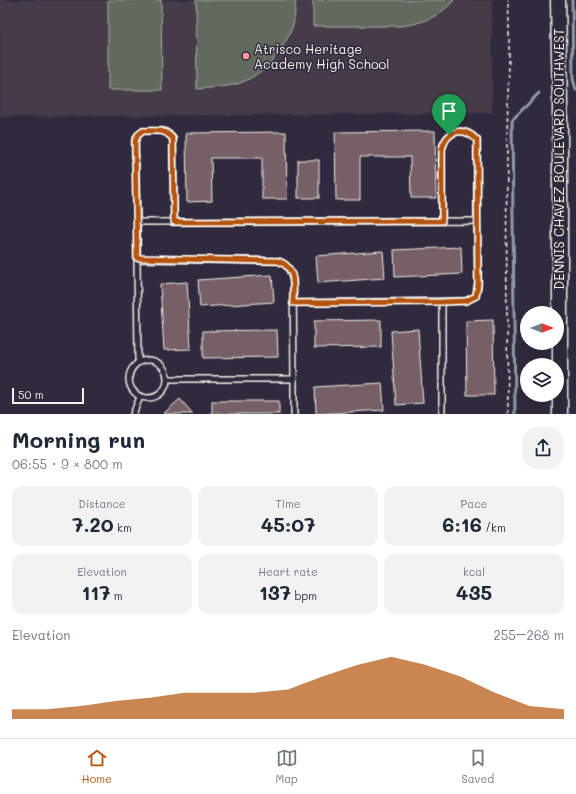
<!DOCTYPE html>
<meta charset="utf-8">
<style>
:root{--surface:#fff;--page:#f2f2f3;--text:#1f2937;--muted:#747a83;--line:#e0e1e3;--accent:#b45309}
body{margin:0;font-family:Mali,sans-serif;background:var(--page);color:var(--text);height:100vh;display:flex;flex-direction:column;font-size:15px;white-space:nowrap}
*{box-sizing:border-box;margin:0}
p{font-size:13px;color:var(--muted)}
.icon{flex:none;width:22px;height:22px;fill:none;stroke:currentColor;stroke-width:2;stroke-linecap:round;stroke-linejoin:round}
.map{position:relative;height:414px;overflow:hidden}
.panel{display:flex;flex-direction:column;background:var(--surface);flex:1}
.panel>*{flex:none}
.needle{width:26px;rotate:90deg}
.tools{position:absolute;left:520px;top:306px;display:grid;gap:8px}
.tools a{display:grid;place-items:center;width:44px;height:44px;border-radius:50%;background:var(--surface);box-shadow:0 4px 16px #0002;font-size:20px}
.scale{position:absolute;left:12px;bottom:10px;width:72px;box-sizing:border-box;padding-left:4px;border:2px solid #f4f1e8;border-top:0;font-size:11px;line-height:14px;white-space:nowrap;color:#f4f1e8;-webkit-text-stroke:3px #2f2a3d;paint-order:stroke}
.pin{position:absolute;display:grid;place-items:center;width:34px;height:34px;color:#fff;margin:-41px -17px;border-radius:50% 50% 50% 0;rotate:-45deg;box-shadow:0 0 4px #0007}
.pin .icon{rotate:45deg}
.round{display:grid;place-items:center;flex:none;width:42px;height:42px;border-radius:16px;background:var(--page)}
.head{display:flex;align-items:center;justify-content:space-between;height:68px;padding:0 12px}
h1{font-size:22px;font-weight:700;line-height:30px}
.metrics{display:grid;grid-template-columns:repeat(3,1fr);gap:6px;height:68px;padding:4px 12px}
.metrics div{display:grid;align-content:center;border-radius:10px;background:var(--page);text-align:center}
.metrics b{font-size:20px;font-weight:700}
.metrics small{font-size:11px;font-weight:400}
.metrics p{font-size:11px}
.chart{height:112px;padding:8px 12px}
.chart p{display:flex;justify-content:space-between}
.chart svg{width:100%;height:72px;margin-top:4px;fill:var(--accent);opacity:.7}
.menu{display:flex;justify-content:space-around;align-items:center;height:56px;border-top:1px solid var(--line);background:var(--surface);font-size:11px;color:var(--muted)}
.menu a{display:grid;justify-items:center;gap:2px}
.menu .active{color:var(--accent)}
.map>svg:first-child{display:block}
.built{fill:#443a49}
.green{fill:#626b5f;stroke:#abaea4}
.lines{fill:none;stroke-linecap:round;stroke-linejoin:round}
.stream{stroke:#929ba6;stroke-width:3}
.building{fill:#765f66;stroke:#f4f1e8}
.lane-casing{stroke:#f4f1e8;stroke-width:8}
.secondary-casing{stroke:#f4f1e8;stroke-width:17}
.path{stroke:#f4f1e8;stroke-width:1.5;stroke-dasharray:4 3;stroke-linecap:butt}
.lane{stroke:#2f2a3d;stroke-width:5}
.secondary{stroke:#2f2a3d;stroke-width:14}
.route-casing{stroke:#fff;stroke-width:8}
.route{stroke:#b45309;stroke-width:5}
.poi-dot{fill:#ff9aa2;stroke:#2f2a3d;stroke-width:1.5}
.labels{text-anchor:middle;stroke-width:3;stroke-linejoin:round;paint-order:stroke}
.poi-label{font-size:13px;fill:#f4f1e8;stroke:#2f2a3d;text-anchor:start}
.street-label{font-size:13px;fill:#f4f1e8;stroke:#2f2a3d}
</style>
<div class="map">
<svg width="576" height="414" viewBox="0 0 576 414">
<rect width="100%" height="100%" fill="#2f2a3d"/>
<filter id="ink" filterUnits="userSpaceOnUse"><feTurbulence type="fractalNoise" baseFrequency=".025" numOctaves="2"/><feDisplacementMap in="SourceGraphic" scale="8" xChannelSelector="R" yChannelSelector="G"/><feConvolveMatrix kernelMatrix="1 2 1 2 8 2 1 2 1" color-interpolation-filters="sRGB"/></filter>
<g filter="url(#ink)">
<path class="built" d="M0 0H492V113L0 117Z"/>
<g class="green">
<path d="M108 0H161L162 90H108Z"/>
<path d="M196 0H296C295 8 295 17 293 25 285 50 263 76 237 84 224 87 210 88 197 89Z"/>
<path d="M313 0H454C441 16 421 24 401 26H313Z"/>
</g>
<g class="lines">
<g class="stream">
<path d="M572 0 573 79 576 90"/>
<path d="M515 414 512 120 539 93"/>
</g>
</g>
<g class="building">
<path d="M435 131 436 198H411L410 157H360V200H336L335 132Z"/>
<path d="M286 132 287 199H262V158H211L212 201 187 202 186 133Z"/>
<rect x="298" y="160" width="21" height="38"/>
<path d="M461 247 462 274 395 277 394 250Z"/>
<path d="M383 251 385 278 318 283 316 256Z"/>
<path d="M272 275 274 302 200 307 198 280Z"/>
<path d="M187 282 191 349 164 350 160 284Z"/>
<path d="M381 320V347L314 348V321Z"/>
<path d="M493 320 494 395H467L466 321Z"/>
<path d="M418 329 423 403 396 405 391 331Z"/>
<path d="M277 330 278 357 203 358V331Z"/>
<path d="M382 383 384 410 316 414 315 387Z"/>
<path d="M180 399 193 414H163Z"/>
<rect x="212" y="401" width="67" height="13"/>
</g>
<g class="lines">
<g class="lane-casing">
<g id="lane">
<path d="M442 221V149C447 130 463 125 477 140V221"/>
<path d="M137 222 135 141 138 135 143 131H164L169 134 173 139 174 222"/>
<path d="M137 259V222L477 221 478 283 476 296 466 301 293 303"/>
<path d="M442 302V414"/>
<circle cx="148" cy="379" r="19"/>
<path d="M138 362 137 259 278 261C288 264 290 270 293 281L294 379H168"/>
<path d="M294 379V414"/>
<path d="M133 414 140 397"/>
</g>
</g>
<g class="secondary-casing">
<path id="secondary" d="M558 0 560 106V414"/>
</g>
<path class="path" d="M508 414C507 326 506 239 507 151 507 101 511 50 508 0"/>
<use href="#lane" class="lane"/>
<use href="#secondary" class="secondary"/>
</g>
</g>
<g class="lines" filter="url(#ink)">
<g class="route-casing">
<path id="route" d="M143 131C156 131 164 128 173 139L174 222 442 221V149C447 130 463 126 477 140L478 284 476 296 466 301 442 302 293 303C293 286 297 267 278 261L137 258 135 141 138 135Z"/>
</g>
<use href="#route" class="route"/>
</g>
<circle class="poi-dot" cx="246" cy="56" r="4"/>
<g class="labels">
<g class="poi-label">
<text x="254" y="54">Atrisco Heritage<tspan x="254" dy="15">Academy High School</tspan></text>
</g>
<g class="street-label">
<text transform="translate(559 159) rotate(-90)" y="5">DENNIS CHAVEZ BOULEVARD SOUTHWEST</text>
</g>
</g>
</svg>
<div class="tools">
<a><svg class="needle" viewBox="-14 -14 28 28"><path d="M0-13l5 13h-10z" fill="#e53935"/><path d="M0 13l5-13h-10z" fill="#747a83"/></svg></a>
<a><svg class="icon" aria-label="layers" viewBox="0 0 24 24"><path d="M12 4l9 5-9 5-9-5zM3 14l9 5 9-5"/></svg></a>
</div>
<div class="scale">50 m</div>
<div class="pin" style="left:449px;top:135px;background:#1e9e55"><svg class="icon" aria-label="arrive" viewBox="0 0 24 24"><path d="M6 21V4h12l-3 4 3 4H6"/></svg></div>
</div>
<section class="panel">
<div class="head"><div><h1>Morning run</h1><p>06:55 · 9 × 800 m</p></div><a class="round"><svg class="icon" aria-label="share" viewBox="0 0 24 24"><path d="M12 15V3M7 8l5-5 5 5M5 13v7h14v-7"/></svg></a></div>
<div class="metrics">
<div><p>Distance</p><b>7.20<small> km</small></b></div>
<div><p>Time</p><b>45:07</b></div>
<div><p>Pace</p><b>6:16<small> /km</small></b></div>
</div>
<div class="metrics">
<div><p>Elevation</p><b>117<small> m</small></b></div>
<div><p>Heart rate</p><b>137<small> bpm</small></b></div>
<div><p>kcal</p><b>435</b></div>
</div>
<div class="chart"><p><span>Elevation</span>255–268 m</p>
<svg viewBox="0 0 160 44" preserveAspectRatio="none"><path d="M0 44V38L10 38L20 36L30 33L40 31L50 28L60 28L70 28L80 26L90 18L100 11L110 6L120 11L130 18L140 28L150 36L160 38V44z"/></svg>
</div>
</section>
<nav class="menu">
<a class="active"><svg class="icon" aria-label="home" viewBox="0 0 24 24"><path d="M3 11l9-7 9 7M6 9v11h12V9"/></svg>Home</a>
<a><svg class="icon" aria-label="map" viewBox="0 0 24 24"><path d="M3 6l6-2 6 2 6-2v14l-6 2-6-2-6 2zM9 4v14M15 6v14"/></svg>Map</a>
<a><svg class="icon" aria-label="saved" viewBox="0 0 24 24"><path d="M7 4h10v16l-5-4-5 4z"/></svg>Saved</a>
</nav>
